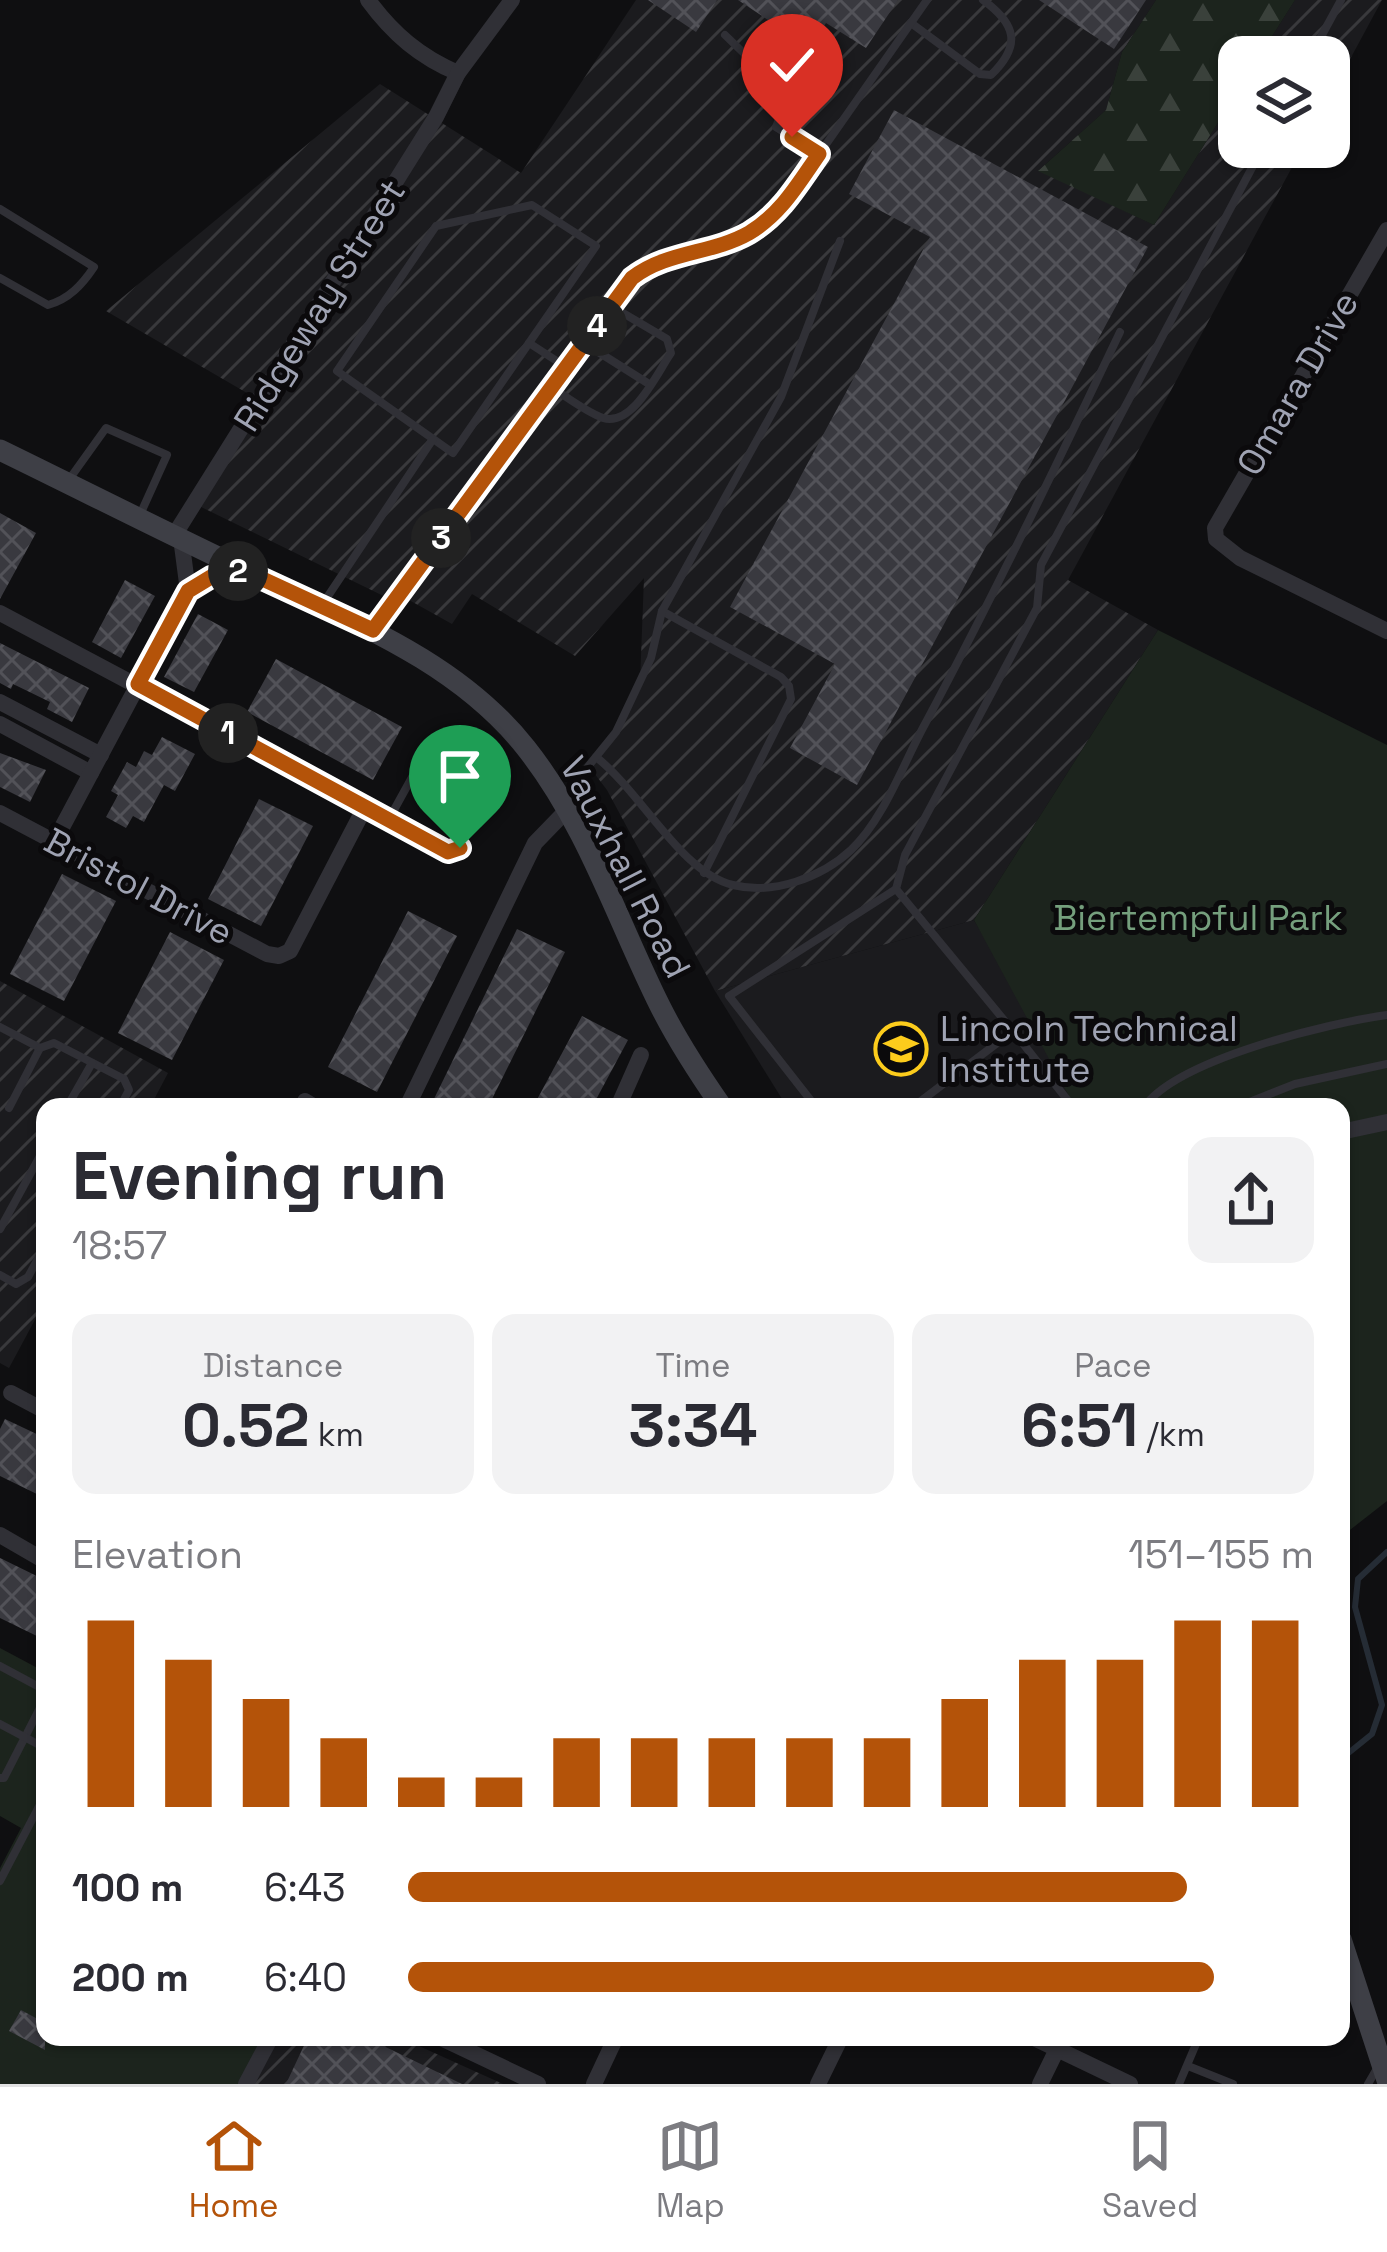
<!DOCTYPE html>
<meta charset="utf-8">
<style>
:root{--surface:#fff;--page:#f2f2f3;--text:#2b2b33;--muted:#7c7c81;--line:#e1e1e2;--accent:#b45309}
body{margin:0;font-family:"Space Grotesk",sans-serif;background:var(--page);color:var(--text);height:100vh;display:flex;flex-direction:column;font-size:45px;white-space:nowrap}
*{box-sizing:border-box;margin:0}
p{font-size:39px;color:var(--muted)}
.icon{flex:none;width:66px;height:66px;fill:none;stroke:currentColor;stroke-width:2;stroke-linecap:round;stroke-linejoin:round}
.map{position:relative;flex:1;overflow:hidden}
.sheet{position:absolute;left:36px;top:1098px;width:1314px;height:948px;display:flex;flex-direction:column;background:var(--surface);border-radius:24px;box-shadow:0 3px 9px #0004}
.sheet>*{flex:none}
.buttons{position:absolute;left:1218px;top:36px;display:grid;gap:24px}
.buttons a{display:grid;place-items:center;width:132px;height:132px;border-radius:24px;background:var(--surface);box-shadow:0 3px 9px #0004;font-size:60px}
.pin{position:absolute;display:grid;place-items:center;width:102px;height:102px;color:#fff;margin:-123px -51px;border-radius:50% 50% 50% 0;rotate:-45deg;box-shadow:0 0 12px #0007}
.pin .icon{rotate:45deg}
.km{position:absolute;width:60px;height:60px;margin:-30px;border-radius:50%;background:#222;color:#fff;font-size:33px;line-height:60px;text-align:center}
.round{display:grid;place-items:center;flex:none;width:126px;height:126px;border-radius:24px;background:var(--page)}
.summary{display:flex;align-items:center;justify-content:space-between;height:204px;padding:0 36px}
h1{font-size:66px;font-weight:700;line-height:90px}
.metrics{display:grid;grid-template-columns:repeat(3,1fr);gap:18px;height:204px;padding:12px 36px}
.metrics div{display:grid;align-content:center;border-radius:24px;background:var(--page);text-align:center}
.metrics b{font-size:60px;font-weight:700}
.metrics small{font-size:33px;font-weight:400}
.metrics p{font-size:33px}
.chart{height:336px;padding:24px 36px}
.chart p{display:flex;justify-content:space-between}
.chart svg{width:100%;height:216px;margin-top:12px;stroke:var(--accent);stroke-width:6}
ul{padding:0 36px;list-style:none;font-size:39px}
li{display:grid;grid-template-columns:192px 144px 1fr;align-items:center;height:90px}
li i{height:30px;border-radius:15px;background:var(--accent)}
.tab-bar{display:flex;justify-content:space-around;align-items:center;height:168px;border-top:3px solid var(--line);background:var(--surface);font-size:33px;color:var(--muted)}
.tab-bar a{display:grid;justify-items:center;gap:6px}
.tab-bar .selected{color:var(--accent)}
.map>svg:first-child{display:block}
.built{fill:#1b1b1e}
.industrial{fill:url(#industrial-furrows)}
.forest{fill:url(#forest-firs)}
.green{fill:#1c241d}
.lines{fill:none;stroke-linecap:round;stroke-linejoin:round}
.stream{stroke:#252c35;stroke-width:6}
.building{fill:url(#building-cross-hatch)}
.lane{stroke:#303036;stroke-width:8}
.street{stroke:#303036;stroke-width:16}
.secondary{stroke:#3e3f46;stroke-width:21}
.route-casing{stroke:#fff;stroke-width:24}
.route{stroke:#b45309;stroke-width:15}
.labels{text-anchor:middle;stroke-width:10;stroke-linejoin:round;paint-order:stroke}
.street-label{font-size:36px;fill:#9fa3b3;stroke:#0b0a0c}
.park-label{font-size:36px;fill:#759f7d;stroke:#0b0a0c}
.poi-label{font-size:36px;fill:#9fa3b3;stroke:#0b0a0c;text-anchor:start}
</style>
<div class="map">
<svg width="1387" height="2084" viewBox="0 0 1387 2084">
<defs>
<pattern id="industrial-furrows" width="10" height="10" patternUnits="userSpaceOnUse" patternTransform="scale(3)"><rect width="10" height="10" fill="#1b1b1e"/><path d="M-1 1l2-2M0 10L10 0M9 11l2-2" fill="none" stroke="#39393c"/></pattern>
<pattern id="forest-firs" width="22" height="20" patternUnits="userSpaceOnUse" patternTransform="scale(3)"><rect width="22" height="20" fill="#1c241d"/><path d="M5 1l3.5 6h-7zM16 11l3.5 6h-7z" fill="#3a413b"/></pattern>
<pattern id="building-cross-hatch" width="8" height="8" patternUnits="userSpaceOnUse" patternTransform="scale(3)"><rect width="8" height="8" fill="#39393f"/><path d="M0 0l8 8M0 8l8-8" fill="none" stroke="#525258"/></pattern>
</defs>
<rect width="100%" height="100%" fill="#0f0f11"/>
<path class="built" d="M974 920 1086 1107H787L715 991Z"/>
<g class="industrial">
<path d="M636 0H1156L1122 52 1106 110 1039 170 1154 225 1239 89V147H1303L1068 580 1158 630 974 920 715 991 607 790 591 769 640 683 644 578 575 656 472 594 452 624 409 600 404 606 197 505 259 400 106 311 380 84 521 173Z"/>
<path d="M1295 0H1382L1329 98V57H1259Z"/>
<path d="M0 981 168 1073 150 1107H45V1301L9 1368 0 1363Z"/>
<path d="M263 2037H399L503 2084H237Z"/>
</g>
<path class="forest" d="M1156 0H1295L1259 57H1239V89L1154 225 1038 171 1106 110 1122 52Z"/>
<g class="green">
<path d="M1158 630 1387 745V1501L1341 1537V1107H1075L974 920Z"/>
<path d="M0 1648 45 1672V2037H271L245 2084H0V1868L21 1828 0 1816Z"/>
</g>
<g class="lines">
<path class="stream" d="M1341 1759 1372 1734 1382 1705 1355 1607 1358 1579 1387 1552"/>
</g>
<g class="building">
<path d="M648 0H717L696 32Z"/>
<path d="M738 0H898L866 48 826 23 810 48Z"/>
<path d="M1039 0H1146L1114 49Z"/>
<path d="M894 110 1148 247 857 785 790 748 835 664 730 607 930 237 849 194Z"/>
<path d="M0 513 36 533 0 599Z"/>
<path d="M125 580 155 596 121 658 92 642Z"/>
<path d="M198 614 228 630 194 692 164 677Z"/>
<path d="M0 643 89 688 72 722 47 709 50 702 13 684 11 689 0 683Z"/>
<path d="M276 659 402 727 373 780 247 712Z"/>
<path d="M162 737 195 754 175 791 164 785 144 822 133 816 126 828 106 817 118 795 111 791 127 762 136 767 144 751 152 755Z"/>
<path d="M0 753 46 770 30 802 0 787Z"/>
<path d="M259 799 313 826 261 926 208 899Z"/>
<path d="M62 874 116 901 64 1001 10 974Z"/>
<path d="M408 911 457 936 377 1092 328 1067Z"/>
<path d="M517 929 565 952 488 1107H440L432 1103Z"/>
<path d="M170 932 224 960 172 1060 118 1033Z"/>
<path d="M582 1016 628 1040 592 1107H533Z"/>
<path d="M5 1419 45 1438V1498L0 1476V1429Z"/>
<path d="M0 1558 45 1580V1640L0 1618Z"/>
<path d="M21 2010 45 2023V2050L9 2031Z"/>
<path d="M308 2037H365L462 2084H286Z"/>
</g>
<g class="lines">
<g class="lane">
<path d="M911 23 980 74 991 75C1022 45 1016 24 983 0"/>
<path d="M725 35 788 96 776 127 819 154"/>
<path d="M1310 57 1341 0"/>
<path d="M532 205 596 246 453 453 337 371 436 226Z"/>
<path d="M0 209 94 267C82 285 69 299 48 305L0 278"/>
<path d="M529 343 566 367"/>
<path d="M584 343 649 384"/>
<path d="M551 387C567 397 586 412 603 418 633 427 657 373 671 353L667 339 611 306"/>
<path d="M68 481 106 428 167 455 139 517"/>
<path d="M324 602 433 439"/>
<path d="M662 611 781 677 789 686 791 699 704 873"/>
<path d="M374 629 632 278 652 263 745 235 778 213 927 0"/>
<path d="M596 757C642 793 681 873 733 885 773 895 821 878 851 850 884 819 903 764 925 724 994 595 1057 464 1120 332"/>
<path d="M568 804 582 774 616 732 651 658 662 611 781 397 840 241"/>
<path d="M367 808 448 852 460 847 475 816 474 802 416 770 389 819"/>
<path d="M896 889 905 855 1037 608 1041 565 1263 147"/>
<path d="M0 1027 40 1048 9 1108"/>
<path d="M40 1048 54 1043 124 1079 129 1090 120 1107"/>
<path d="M67 1107 92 1063"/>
<path d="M816 1107 729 996 896 889 1013 1031"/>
<path d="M913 1107 1013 1031 1073 1107"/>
<path d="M1144 1107C1178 1059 1329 1023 1387 1015"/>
<path d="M1237 1107 1295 1084 1387 1064"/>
<path d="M0 1229 45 1147"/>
<path d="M0 1275 16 1284 28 1277 45 1246"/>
<path d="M0 1666 41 1688 45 1698 4 1778H0"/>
<path d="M0 1724 45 1748"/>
<path d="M0 1881 45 1795"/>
<path d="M1188 2066 1233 2084"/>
<path d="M1179 2084 1199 2037"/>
<path d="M1368 2084 1379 2065"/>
</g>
<g class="street">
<path d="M368 0C393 34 420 57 458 73"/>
<path d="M1387 230 1215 528 1216 539 1240 558 1387 631"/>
<path d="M175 534 436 117 458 73 512 0"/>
<path d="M188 591 211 577 243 570"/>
<path d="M0 613 365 807 290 951 279 956 267 954 0 813"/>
<path d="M0 702 101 755"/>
<path d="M0 724 91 773"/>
<path d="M50 839 59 833 188 591 181 538"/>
<path d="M305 1101 315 1107"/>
<path d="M407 1107 535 843 566 811"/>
<path d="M618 1107 641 1055"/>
<path d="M1341 1132 1387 1122"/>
<path d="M11 1393 45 1411"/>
<path d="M0 1535 45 1561"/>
<path d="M439 2037 538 2084"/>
<path d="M1032 2037 1130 2084"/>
<path d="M246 2084 271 2037"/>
<path d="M594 2084 616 2037"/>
<path d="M818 2084 841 2037"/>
<path d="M1040 2084 1063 2037"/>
</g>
<g class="secondary">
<path d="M0 450C82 490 163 531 245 570 345 619 455 658 526 748 587 825 617 920 660 1006 678 1042 699 1074 722 1107"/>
<path d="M1341 1939 1387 2080"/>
</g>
</g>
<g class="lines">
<g class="route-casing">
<path id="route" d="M460 848 448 852 138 684 188 591 211 577 243 570 373 630 632 278C667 251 712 254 749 233 781 214 798 184 819 154L792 137"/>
</g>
<use href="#route" class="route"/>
</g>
<defs>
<g id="university-ring" transform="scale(2.7)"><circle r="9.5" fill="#0b0a0c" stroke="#fccc1c" stroke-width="1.5"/><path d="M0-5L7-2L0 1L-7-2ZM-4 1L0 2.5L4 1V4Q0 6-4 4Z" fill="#fccc1c"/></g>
</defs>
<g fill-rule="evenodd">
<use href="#university-ring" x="901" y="1049"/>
</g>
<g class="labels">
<g class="street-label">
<text transform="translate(319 305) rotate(-58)" y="13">Ridgeway Street</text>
<text transform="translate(1297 383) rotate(-60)" y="13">Omara Drive</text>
<text transform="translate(626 867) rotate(63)" y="13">Vauxhall Road</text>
<text transform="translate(139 886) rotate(28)" y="13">Bristol Drive</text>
</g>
<g class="park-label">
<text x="1198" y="930">Biertempful Park</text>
</g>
<g class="poi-label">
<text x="940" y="1041">Lincoln Technical<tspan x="940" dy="41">Institute</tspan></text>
</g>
</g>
</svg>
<div class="buttons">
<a><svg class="icon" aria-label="layers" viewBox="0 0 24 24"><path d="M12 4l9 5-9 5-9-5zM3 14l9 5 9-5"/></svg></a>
</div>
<div class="pin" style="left:460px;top:848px;background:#1e9e55"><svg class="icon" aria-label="arrive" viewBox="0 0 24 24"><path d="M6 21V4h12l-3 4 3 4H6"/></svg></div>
<div class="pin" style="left:792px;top:137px;background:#d93025"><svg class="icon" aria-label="check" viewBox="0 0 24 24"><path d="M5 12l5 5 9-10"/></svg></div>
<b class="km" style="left:228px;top:733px">1</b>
<b class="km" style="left:238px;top:571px">2</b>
<b class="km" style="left:441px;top:538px">3</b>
<b class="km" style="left:597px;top:326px">4</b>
<section class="sheet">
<div class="summary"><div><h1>Evening run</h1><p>18:57</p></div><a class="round"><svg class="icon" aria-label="share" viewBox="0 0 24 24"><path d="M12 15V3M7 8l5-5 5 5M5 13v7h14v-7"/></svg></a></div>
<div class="metrics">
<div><p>Distance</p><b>0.52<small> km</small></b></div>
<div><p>Time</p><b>3:34</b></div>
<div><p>Pace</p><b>6:51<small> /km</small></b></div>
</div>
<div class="chart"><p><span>Elevation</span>151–155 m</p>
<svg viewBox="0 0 160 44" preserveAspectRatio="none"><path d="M5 44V6M15 44V14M25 44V22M35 44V30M45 44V38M55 44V38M65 44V30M75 44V30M85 44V30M95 44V30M105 44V30M115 44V22M125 44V14M135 44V14M145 44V6M155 44V6"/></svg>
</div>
<ul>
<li><b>100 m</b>6:43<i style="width:86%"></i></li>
<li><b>200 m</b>6:40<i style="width:89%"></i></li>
</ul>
</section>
</div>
<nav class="tab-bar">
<a class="selected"><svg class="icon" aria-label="home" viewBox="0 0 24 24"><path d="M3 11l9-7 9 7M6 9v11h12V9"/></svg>Home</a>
<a><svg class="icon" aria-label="map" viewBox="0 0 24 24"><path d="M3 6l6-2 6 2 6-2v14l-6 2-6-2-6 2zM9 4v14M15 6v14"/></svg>Map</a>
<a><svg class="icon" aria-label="saved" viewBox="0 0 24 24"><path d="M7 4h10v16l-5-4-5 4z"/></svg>Saved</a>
</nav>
